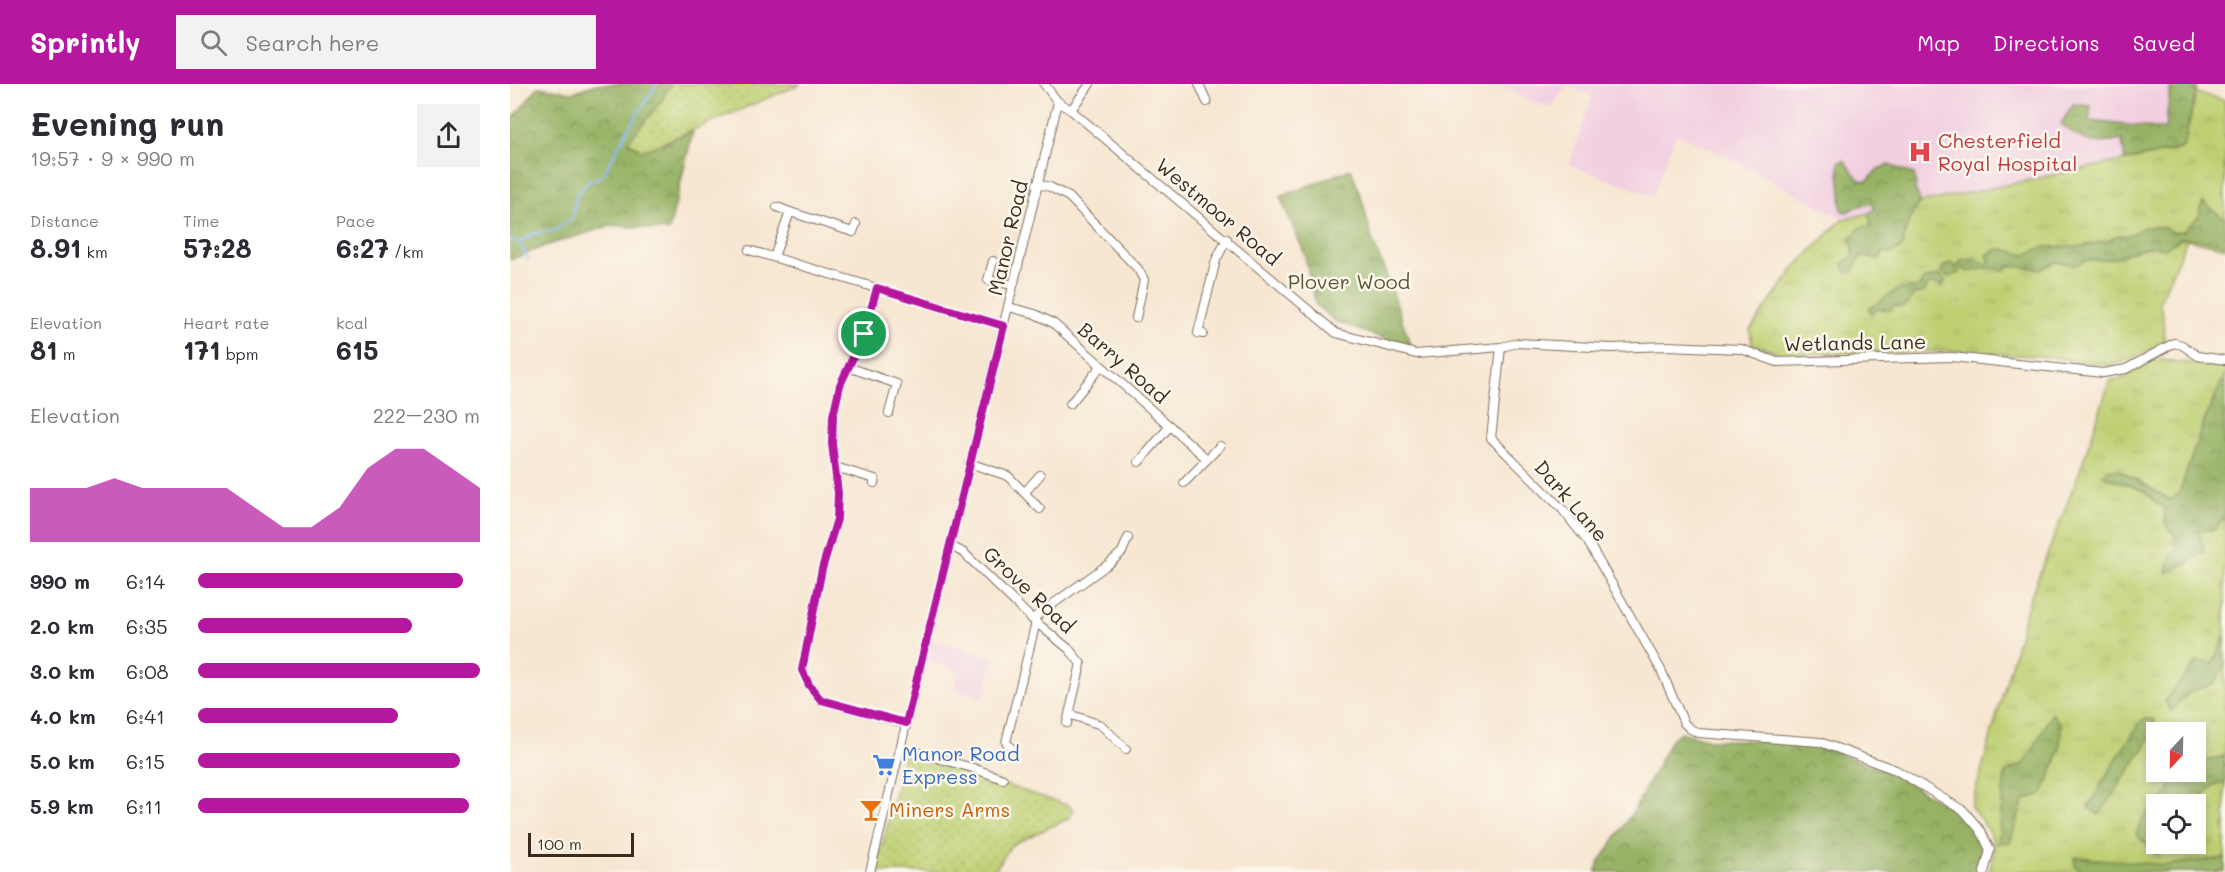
<!DOCTYPE html>
<meta charset="utf-8">
<style>
:root{--surface:#fff;--page:#f2f2f3;--text:#2b2b33;--muted:#7c7c81;--accent:#b5179e}
body{margin:0;font-family:Mali,sans-serif;background:var(--page);color:var(--text);height:100vh;display:flex;flex-direction:column;font-size:22px;white-space:nowrap}
*{box-sizing:border-box;margin:0}
p{font-size:20px;color:var(--muted)}
.icon{flex:none;width:33px;height:33px;fill:none;stroke:currentColor;stroke-width:2;stroke-linecap:round;stroke-linejoin:round}
.map{position:relative;flex:1;overflow:hidden}
.panel{display:flex;flex-direction:column;background:var(--surface);width:510px}
.panel>*{flex:none}
.needle{width:39px;rotate:202deg}
.tools{position:absolute;left:1636px;top:638px;display:grid;gap:12px}
.tools a{display:grid;place-items:center;width:60px;height:60px;border-radius:0px;background:var(--surface);box-shadow:0 3px 9px #0003;font-size:30px}
.scale{position:absolute;left:18px;bottom:15px;width:106px;box-sizing:border-box;padding-left:6px;border:3px solid #3b2a1e;border-top:0;font-size:16px;line-height:21px;white-space:nowrap;color:#3b2a1e;-webkit-text-stroke:4px #fbf7ec;paint-order:stroke}
.pin{position:absolute;display:grid;place-items:center;width:51px;height:51px;color:#fff;margin:-26px;border:3px solid #fff;border-radius:50%;box-shadow:0 2px 6px #0007}
.round{display:grid;place-items:center;flex:none;width:63px;height:63px;border-radius:0px;background:var(--page)}
.overview{display:flex;align-items:center;justify-content:space-between;height:102px;padding:0 30px}
h1{font-size:33px;font-weight:700;line-height:45px}
.stats{display:grid;grid-template-columns:repeat(3,1fr);gap:9px;height:102px;padding:6px 30px}
.stats div{display:grid;align-content:center}
.stats b{font-size:26px;font-weight:700}
.stats small{font-size:16px;font-weight:400}
.stats p{font-size:16px}
.chart{height:168px;padding:12px 30px}
.chart p{display:flex;justify-content:space-between}
.chart svg{width:100%;height:108px;margin-top:6px;fill:var(--accent);opacity:.7}
ul{padding:0 30px;list-style:none;font-size:20px}
li{display:grid;grid-template-columns:96px 72px 1fr;align-items:center;height:45px}
li i{height:15px;border-radius:8px;background:var(--accent)}
header{display:flex;align-items:center;gap:36px;box-sizing:border-box;height:84px;padding:0 30px;background:var(--accent);color:#fff}
header strong{font-size:28px}
nav{display:flex;gap:33px;margin-inline-start:auto;font-size:21px}
.search{width:420px;height:54px;background:var(--page);display:flex;align-items:center;gap:15px;box-sizing:border-box;padding:0 21px;border-radius:0px;color:var(--muted);font-size:22px}
main{display:flex;flex:1;min-height:0}
.map>svg:first-child{display:block}
.built{fill:#f2cfe1}
.grass{fill:url(#grass-tufts);stroke:#7d7d48;stroke-width:1.5;fill-rule:evenodd}
.forest{fill:url(#forest-crowns);stroke:#696e42;stroke-width:1.5}
.park{fill:url(#park-dots);stroke:#7d7d48;stroke-width:1.5}
.lines{fill:none;stroke-linecap:round;stroke-linejoin:round}
.stream{stroke:#8abaf6;stroke-width:2}
.minor-casing{stroke:#7d6c5d;stroke-width:10}
.minor{stroke:#fff;stroke-width:8}
.route-casing{stroke:#fff;stroke-width:12}
.route{stroke:#b5179e;stroke-width:8}
.labels{text-anchor:middle;stroke-width:5;stroke-linejoin:round;paint-order:stroke}
.health-label{font-size:20px;fill:#be3a42;stroke:#fbf7ec;text-anchor:start}
.street-label{font-size:20px;fill:#3b2a1e;stroke:#fbf7ec}
.park-label{font-size:20px;fill:#5c5433;stroke:#fbf7ec}
.shop-label{font-size:20px;fill:#366cbe;stroke:#fbf7ec;text-anchor:start}
.food-label{font-size:20px;fill:#c56008;stroke:#fbf7ec;text-anchor:start}
</style>
<header>
<strong>Sprintly</strong>
<div class="search"><svg class="icon" aria-label="search" viewBox="0 0 24 24"><circle cx="10" cy="10" r="6"/><path d="M15 15l6 6"/></svg>Search here</div>
<nav><a>Map</a><a>Directions</a><a>Saved</a></nav>
</header>
<main>
<section class="panel">
<div class="overview"><div><h1>Evening run</h1><p>19:57 · 9 × 990 m</p></div><a class="round"><svg class="icon" aria-label="share" viewBox="0 0 24 24"><path d="M12 15V3M7 8l5-5 5 5M5 13v7h14v-7"/></svg></a></div>
<div class="stats">
<div><p>Distance</p><b>8.91<small> km</small></b></div>
<div><p>Time</p><b>57:28</b></div>
<div><p>Pace</p><b>6:27<small> /km</small></b></div>
</div>
<div class="stats">
<div><p>Elevation</p><b>81<small> m</small></b></div>
<div><p>Heart rate</p><b>171<small> bpm</small></b></div>
<div><p>kcal</p><b>615</b></div>
</div>
<div class="chart"><p><span>Elevation</span>222–230 m</p>
<svg viewBox="0 0 160 44" preserveAspectRatio="none"><path d="M0 44V22L10 22L20 22L30 18L40 22L50 22L60 22L70 22L80 30L90 38L100 38L110 30L120 14L130 6L140 6L150 14L160 22V44z"/></svg>
</div>
<ul>
<li><b>990 m</b>6:14<i style="width:94%"></i></li>
<li><b>2.0 km</b>6:35<i style="width:76%"></i></li>
<li><b>3.0 km</b>6:08<i style="width:100%"></i></li>
<li><b>4.0 km</b>6:41<i style="width:71%"></i></li>
<li><b>5.0 km</b>6:15<i style="width:93%"></i></li>
<li><b>5.9 km</b>6:11<i style="width:96%"></i></li>
</ul>
</section>
<div class="map">
<svg width="1715" height="788" viewBox="0 0 1715 788">
<defs>
<pattern id="grass-tufts" width="24" height="20" patternUnits="userSpaceOnUse" patternTransform="scale(1.5)"><rect width="24" height="20" fill="#bfd073"/><path d="M3 7l-1-3M5 7V3M7 7l1-3M15 17l-1-3M17 17v-4M19 17l1-3" fill="none" stroke="#a5b363"/></pattern>
<pattern id="forest-crowns" width="20" height="18" patternUnits="userSpaceOnUse" patternTransform="scale(1.5)"><rect width="20" height="18" fill="#97b265"/><path d="M2 6a3 3 0 1 1 6 0M12 15a3 3 0 1 1 6 0" fill="none" stroke="#7c9153"/></pattern>
<pattern id="park-dots" width="8" height="8" patternUnits="userSpaceOnUse" patternTransform="scale(1.5)"><rect width="8" height="8" fill="#bfd073"/><path d="M2 2h.1M6 6h.1" fill="none" stroke="#a5b363" stroke-width="1.8" stroke-linecap="round"/></pattern>
</defs>
<rect width="100%" height="100%" fill="#fbf7ec"/>
<filter id="ink" filterUnits="userSpaceOnUse"><feTurbulence type="fractalNoise" baseFrequency=".0167" numOctaves="2"/><feDisplacementMap in="SourceGraphic" scale="12" xChannelSelector="R" yChannelSelector="G"/><feConvolveMatrix kernelMatrix="1 2 1 2 8 2 1 2 1" color-interpolation-filters="sRGB"/></filter>
<filter id="wash" filterUnits="userSpaceOnUse"><feTurbulence type="fractalNoise" baseFrequency=".008" numOctaves="4" result="noise"/><feDisplacementMap in="SourceGraphic" scale="24" xChannelSelector="R" yChannelSelector="G"/><feGaussianBlur stdDeviation="1.35" result="paint"/><feColorMatrix in="noise" values="0 0 0 0 0 0 0 0 0 0 0 0 0 0 0 0 0 1.4 0 .05"/><feComposite in="paint" operator="in"/></filter>
<g filter="url(#wash)">
<rect width="100%" height="100%" fill="#f7e6d1"/>
<g class="built">
<path d="M990 0H1661L1656 45 1579 37 1563 20 1551 40 1567 53 1612 55 1615 77 1333 135 1220 74 1166 49 1143 112 1059 81 1082 12 1056 1 1041 24 1023 18Z"/>
<path d="M422 556 485 573 473 614 443 605 449 587 417 577Z"/>
</g>
<g class="grass">
<path d="M1686 9 1715 16V164L1677 155 1649 219 1653 231 1654 258 1634 270 1601 282 1541 273 1445 267 1272 270 1242 260 1240 246 1286 182 1333 135 1673 64Z"/>
<path d="M1642 275 1715 283V291L1693 340 1669 410 1660 416 1626 395 1616 400 1635 407 1645 418 1655 424V439L1665 452 1667 467 1675 481 1694 467 1687 445 1703 446 1715 433V788H1479C1490 755 1480 748 1461 723L1519 517 1571 384 1600 296 1614 294ZM1647 648H1686V687H1647ZM1647 720H1686V759H1647Z"/>
</g>
<g class="forest">
<path d="M86 0H161L152 16 118 58 133 67 183 47 159 147 102 141 35 162 0 176V38L28 3 63 8Z"/>
<path d="M1661 0H1688L1673 64 1615 77 1612 56C1582 62 1574 59 1551 40L1563 20 1581 22 1579 37 1655 45Z"/>
<path d="M1334 76 1349 96 1357 97 1368 85 1379 81 1404 90 1406 98 1405 105 1410 116 1396 144 1393 163 1380 170 1375 168 1367 176 1350 172 1344 187 1335 188 1333 180 1343 171V163L1340 155 1351 143 1361 142 1359 129 1365 124 1362 120 1348 122 1337 128 1332 127C1330 120 1332 114 1331 107 1330 96 1328 89 1329 78Z"/>
<path d="M841 85 853 119 863 159 877 192 900 260 874 255 825 237 806 221 794 168 770 113Z"/>
<path d="M1693 118 1715 135V161C1689 156 1678 147 1655 164 1633 159 1619 171 1598 175 1585 178 1579 172 1566 181L1547 178 1531 185 1498 182 1494 187 1480 184 1457 188 1453 183 1446 190 1440 193 1431 188 1433 183 1441 179 1446 184 1452 175 1461 176 1465 174 1470 178 1476 180 1480 177 1477 171 1485 166 1493 165 1516 171 1533 163 1574 162 1600 156 1607 151H1619L1634 143H1655L1661 148 1674 147 1690 131V125Z"/>
<path d="M1430 191 1436 196 1432 202 1424 199 1418 201 1414 208 1403 211 1397 221 1391 223 1384 222 1381 226 1369 225 1362 230 1359 227 1360 224 1387 206 1409 203C1416 191 1419 195 1430 191Z"/>
<path d="M1715 291V433L1703 446H1688L1694 467 1675 481 1657 488 1661 472 1667 467 1665 452 1655 439V424L1645 418 1635 407 1596 393 1592 390 1597 385 1609 386 1660 416 1669 410 1693 340Z"/>
<path d="M1715 552V580L1704 600 1681 607 1661 627 1655 617 1687 577 1703 580Z"/>
<path d="M1542 629 1551 641 1550 665 1533 710 1514 716 1500 758 1488 759 1495 689 1516 678Z"/>
<path d="M1633 635H1643L1646 641 1633 666 1589 731 1578 723 1615 661Z"/>
<path d="M1171 648 1199 656H1231L1308 662 1383 690 1450 730 1468 750 1476 768 1468 788H1086L1089 779 1123 728 1162 654Z"/>
<path d="M1715 672V700H1705L1686 722V720H1647V759H1664L1647 770 1626 750 1633 734 1659 708 1663 689 1686 687V679Z"/>
<path d="M1565 773 1655 781 1715 774V785L1705 788H1573L1565 782Z"/>
</g>
<g class="park">
<path d="M161 0H291L133 67 118 58 152 16Z"/>
<path d="M398 669 560 722 563 728 560 734 501 761 484 788H366L394 671Z"/>
</g>
<g class="lines">
<g class="stream">
<path d="M0 156 9 158 26 149 46 146 63 134 66 111 79 98 93 91 118 45 147 0"/>
<path d="M9 158 18 175"/>
</g>
</g>
</g>
<g filter="url(#ink)">
<g class="lines">
<g class="minor-casing">
<g id="minor">
<path d="M534 0 548 18 561 26 826 249 906 270 991 263 1008 259 1101 264 1157 262 1231 265 1267 278 1442 273 1593 289 1616 285 1664 259 1672 261 1688 272 1715 276"/>
<path d="M689 0 697 18"/>
<path d="M561 26 580 0"/>
<path d="M527 100 540 103 559 113 628 185 634 196 626 234"/>
<path d="M267 123 280 128"/>
<path d="M239 166 494 242"/>
<path d="M264 173 280 128 343 148 346 140"/>
<path d="M483 177 478 196 503 201"/>
<path d="M367 204 354 250 330 301 323 332 322 360 328 409 327 435 312 485 292 586 299 601 311 616 396 640"/>
<path d="M499 223 525 230 543 239 697 375"/>
<path d="M693 250 688 249 706 176 717 155"/>
<path d="M991 263 981 354 1052 425 1078 458 1151 586 1174 639 1179 644 1188 649 1310 658 1386 686 1454 727 1471 747 1480 766 1474 788"/>
<path d="M338 283 387 300 379 329"/>
<path d="M560 320 591 282"/>
<path d="M629 378 660 342"/>
<path d="M459 379 498 392 530 425"/>
<path d="M325 383 365 395 364 399"/>
<path d="M674 399 710 362"/>
<path d="M515 408 530 391"/>
<path d="M441 462 454 469 522 535 559 565 571 580 557 639"/>
<path d="M522 535 600 479 612 468 618 454"/>
<path d="M559 630 591 641 616 665"/>
<path d="M391 664 463 684 493 695"/>
<path d="M501 664 496 658 526 538"/>
<path d="M360 788 548 18"/>
</g>
</g>
<use href="#minor" class="minor"/>
</g>
</g>
<g class="lines" filter="url(#ink)">
<g class="route-casing">
<path id="route" d="M367 204 494 242 396 639 311 616 299 601 292 586 312 485 327 435 328 409 322 360 323 332 330 301 354 250Z"/>
</g>
<use href="#route" class="route"/>
</g>
<defs>
<g id="hospital-bare" transform="scale(1.8)"><path d="M-5-5h3v3.5h4V-5h3V5h-3V1.5h-4V5h-3Z" fill="#e0444e" stroke="#fbf7ec" stroke-width="2.5" paint-order="stroke"/></g>
<g id="supermarket-bare" transform="scale(1.8)"><path d="M-6-5.5h2.5l.6 2H6L4.5 2H-2.5L-4.4-4H-6ZM-1.5 3.2a1.3 1.3 0 1 0 .1 0ZM3 3.2a1.3 1.3 0 1 0 .1 0Z" fill="#3f7fe0" stroke="#fbf7ec" stroke-width="2.5" paint-order="stroke"/></g>
<g id="bar-bare" transform="scale(1.8)"><path d="M-6-5H6L.8 .8V4.5H3.5V6h-7V4.5H-.8V.8Z" fill="#e8710a" stroke="#fbf7ec" stroke-width="2.5" paint-order="stroke"/></g>
</defs>
<g fill-rule="evenodd">
<use href="#hospital-bare" x="1410" y="68"/>
<use href="#supermarket-bare" x="374" y="681"/>
<use href="#bar-bare" x="361" y="726"/>
</g>
<g class="labels">
<g class="health-label">
<text x="1428" y="64">Chesterfield<tspan x="1428" dy="23">Royal Hospital</tspan></text>
</g>
<g class="street-label">
<text transform="translate(708 128) rotate(40)" y="7">Westmoor Road</text>
<text transform="translate(498 154) rotate(-77)" y="7">Manor Road</text>
<text transform="translate(1345 259) rotate(-1)" y="7">Wetlands Lane</text>
<text transform="translate(613 279) rotate(41)" y="7">Barry Road</text>
<text transform="translate(1061 417) rotate(49)" y="7">Dark Lane</text>
<text transform="translate(519 506) rotate(43)" y="7">Grove Road</text>
</g>
<g class="park-label">
<text x="839" y="205">Plover Wood</text>
</g>
<g class="shop-label">
<text x="392" y="677">Manor Road<tspan x="392" dy="23">Express</tspan></text>
</g>
<g class="food-label">
<text x="379" y="733">Miners Arms</text>
</g>
</g>
</svg>
<div class="tools">
<a><svg class="needle" viewBox="-14 -14 28 28"><path d="M0-13l5 13h-10z" fill="#e53935"/><path d="M0 13l5-13h-10z" fill="#7c7c81"/></svg></a>
<a><svg class="icon" aria-label="locate" viewBox="0 0 24 24"><circle cx="12" cy="12" r="6"/><path d="M12 2v4M12 18v4M2 12h4M18 12h4"/></svg></a>
</div>
<div class="scale">100 m</div>
<div class="pin" style="left:354px;top:250px;background:#1e9e55"><svg class="icon" aria-label="arrive" viewBox="0 0 24 24"><path d="M6 21V4h12l-3 4 3 4H6"/></svg></div>
</div>
</main>
